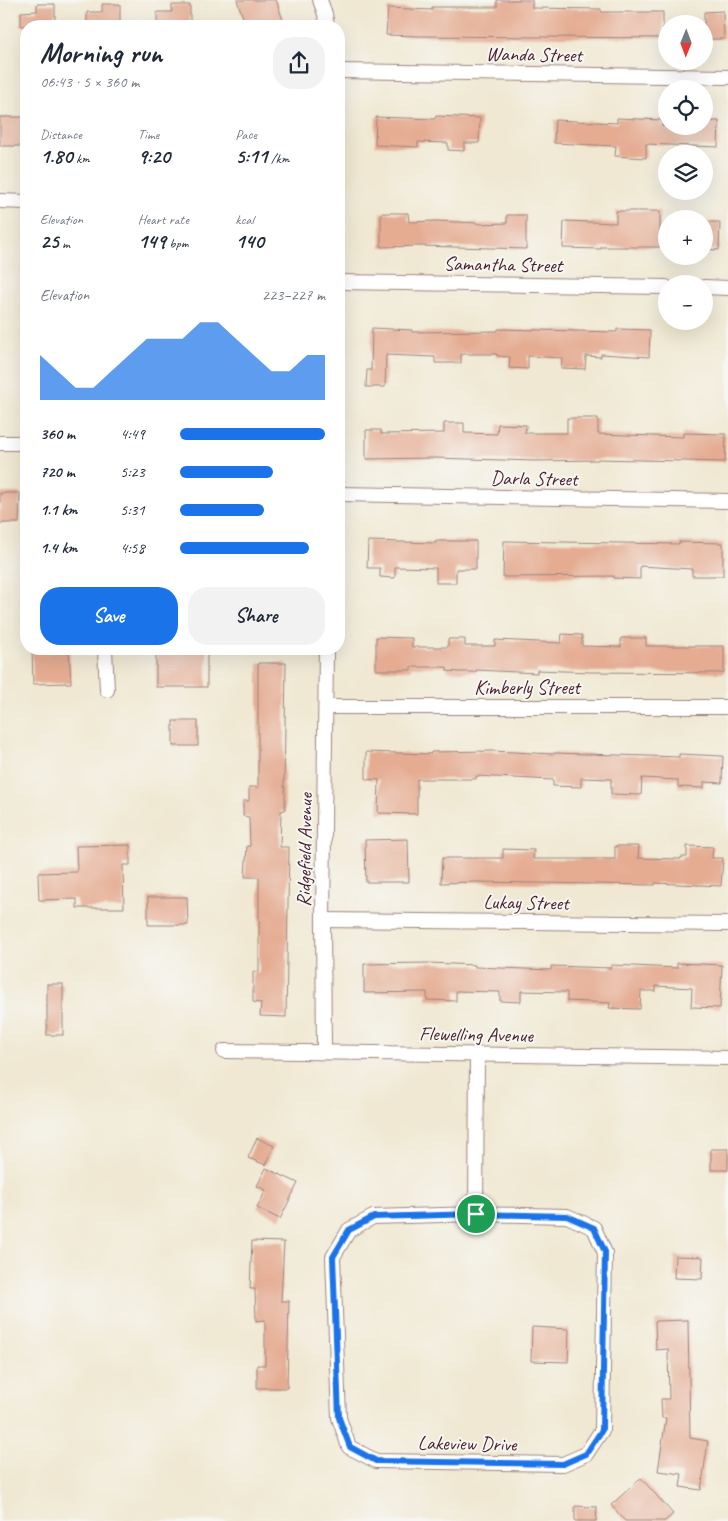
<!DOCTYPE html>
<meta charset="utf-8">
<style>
:root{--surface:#fff;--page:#f2f2f3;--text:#1f2937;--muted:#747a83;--accent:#1a73e8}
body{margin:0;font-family:Caveat,sans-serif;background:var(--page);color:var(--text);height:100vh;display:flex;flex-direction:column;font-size:19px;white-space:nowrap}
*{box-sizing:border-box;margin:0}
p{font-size:16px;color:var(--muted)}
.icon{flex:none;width:28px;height:28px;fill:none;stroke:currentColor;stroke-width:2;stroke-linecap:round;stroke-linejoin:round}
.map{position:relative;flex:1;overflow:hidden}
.drawer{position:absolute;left:20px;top:20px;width:325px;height:635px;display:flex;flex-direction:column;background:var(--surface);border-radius:20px;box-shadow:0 5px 20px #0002}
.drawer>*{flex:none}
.needle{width:32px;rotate:181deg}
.tools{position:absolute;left:658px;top:15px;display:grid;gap:10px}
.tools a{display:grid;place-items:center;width:55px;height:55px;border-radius:50%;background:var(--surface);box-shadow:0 5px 20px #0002;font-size:25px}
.pin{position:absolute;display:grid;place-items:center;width:42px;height:42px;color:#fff;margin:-21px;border:2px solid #fff;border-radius:50%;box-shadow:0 1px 5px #0007}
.round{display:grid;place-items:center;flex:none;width:52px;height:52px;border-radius:20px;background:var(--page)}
.overview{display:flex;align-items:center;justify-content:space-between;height:85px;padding:0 20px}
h1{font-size:28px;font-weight:700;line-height:38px}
.metrics{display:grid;grid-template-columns:repeat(3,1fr);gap:8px;height:85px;padding:5px 20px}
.metrics div{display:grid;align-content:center}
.metrics b{font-size:21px;font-weight:700}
.metrics small{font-size:14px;font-weight:400}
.metrics p{font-size:14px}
.chart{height:140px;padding:10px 20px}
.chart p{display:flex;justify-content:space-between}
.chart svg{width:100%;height:90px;margin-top:5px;fill:var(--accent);opacity:.7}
.button{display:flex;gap:10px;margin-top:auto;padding:10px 20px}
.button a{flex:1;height:58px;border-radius:20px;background:var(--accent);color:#fff;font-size:20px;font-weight:700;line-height:58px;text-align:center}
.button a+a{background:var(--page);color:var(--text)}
ul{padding:0 20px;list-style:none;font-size:16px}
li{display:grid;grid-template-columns:80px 60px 1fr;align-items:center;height:38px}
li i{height:12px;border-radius:6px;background:var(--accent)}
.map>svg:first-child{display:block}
.building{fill:#e5ac92}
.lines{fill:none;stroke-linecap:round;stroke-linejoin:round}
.street-casing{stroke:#9d847e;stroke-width:16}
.street{stroke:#fff;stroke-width:14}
.route-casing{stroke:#fff;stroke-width:10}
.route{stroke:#1a73e8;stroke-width:6}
.labels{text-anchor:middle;stroke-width:4;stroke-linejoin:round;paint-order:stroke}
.street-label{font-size:20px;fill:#4a1f2b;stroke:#f6f6f2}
</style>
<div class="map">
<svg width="728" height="1521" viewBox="0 0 728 1521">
<rect width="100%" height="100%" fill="#f6f6f2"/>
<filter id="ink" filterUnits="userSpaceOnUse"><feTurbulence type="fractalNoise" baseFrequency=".02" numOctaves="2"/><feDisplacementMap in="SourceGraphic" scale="10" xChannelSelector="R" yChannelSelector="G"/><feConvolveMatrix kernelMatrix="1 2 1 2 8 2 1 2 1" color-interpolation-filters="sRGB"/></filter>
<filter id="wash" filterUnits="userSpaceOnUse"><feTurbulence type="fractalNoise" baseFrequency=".0096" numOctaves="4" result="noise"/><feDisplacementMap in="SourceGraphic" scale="20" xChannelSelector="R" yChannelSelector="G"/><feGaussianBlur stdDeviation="1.12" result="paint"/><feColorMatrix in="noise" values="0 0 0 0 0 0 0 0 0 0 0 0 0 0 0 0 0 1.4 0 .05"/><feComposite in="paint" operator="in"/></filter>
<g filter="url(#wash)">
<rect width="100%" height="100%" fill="#f0e8d2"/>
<g id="blocks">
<g class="building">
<path d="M237 0H276L285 26H246Z"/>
<path d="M497 0H532V8L601 9V12H663V38L420 36 386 35 388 8 432 10V7H497Z"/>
<path d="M37 4H55V26H21V12L37 11Z"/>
<path d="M102 4H120V26H87V12H102Z"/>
<path d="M172 5H190V26H157V12H172Z"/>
<path d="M723 11 724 39H704V12Z"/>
<path d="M436 116 480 118 479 143H464V151L448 150V143L418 142V147L375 145 376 117 435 119Z"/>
<rect x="0" y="117" width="26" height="29"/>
<path d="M617 118 662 120V126H704V121H719L718 147 646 144V158L615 156 616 146 554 143 555 120 617 123Z"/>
<path d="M616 211H660V247H601V249L563 248 564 221 616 223Z"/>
<path d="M381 213H408L409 222 435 221 478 223V224L507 223V215H526V249L420 246 381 247Z"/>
<path d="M704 222H720L719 250 704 249Z"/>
<path d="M372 328 412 330V332L498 331V329L617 332V329L650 330 649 357 601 354V357L586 356 585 369 561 368 562 358 528 356V369L509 368 510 357 497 356V354H461V363H435V357L386 355 385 387H366L367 370H371Z"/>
<path d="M567 418H598V434L683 437V433L726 434 725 462 598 459V460L536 461 434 458 366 459V430H381V434L444 433V423H464V433L497 434 498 424 526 425 525 433H567Z"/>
<path d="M0 493H20L19 523H0Z"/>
<path d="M368 541 436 543V541H476V569H456V583H436V568L395 567V578L380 577V568H367Z"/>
<path d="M504 541 679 544V542L723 543V576H692V569L640 566V579L614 578V576L503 577Z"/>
<path d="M562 634 582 635V646L621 647V638H646V646H724V673L591 672 537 670V673L476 670V672H459L447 671V667H411V670H376V637L412 638V647H448V639H465V646H495V640L561 643Z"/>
<path d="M32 649H69L71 683 33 684Z"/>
<rect x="156" y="649" width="51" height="38"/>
<path d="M258 663H286L284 787H285V810L281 811 280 847H289L286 1017 260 1016 261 1003 253 1002V972H259V877H245L247 846H250L249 817 243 816V801H249V787H258Z"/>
<rect x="173" y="721" width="25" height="25"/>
<path d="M492 751 554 754V753L679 757V754L723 756 722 783 704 782V788L678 787V780L642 778 641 795 611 794V779L581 778V787L553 786V780L476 776V779H417V814L378 813 379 780 366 779V752L431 754V752Z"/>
<path d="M408 839 409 882H366L365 840Z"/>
<path d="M130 845V865H123L124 908H77V899L39 900 38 873 77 872 76 846Z"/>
<path d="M615 846H639L638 858 681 859V857H687V846L713 847 712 858H723L721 886 655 883V885L476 882 441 883 442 858H503V849L534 850 533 859H615Z"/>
<path d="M148 897H187L188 925H148Z"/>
<path d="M429 963 475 965V967L551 970V966L611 968V965L677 968V963L722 965 720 1008 691 1007 692 988 656 986V991H641L640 1009 609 1008 610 1003 567 1001V992L521 991V1002L500 1001V992L456 991V1001L427 1000V992L364 993V964Z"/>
<rect x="47" y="984" width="16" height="51"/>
<path d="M257 1138 274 1146 266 1165 248 1158Z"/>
<rect x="711" y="1149" width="17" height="21"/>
<path d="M266 1168 298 1183 280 1219 257 1208 266 1190 257 1186Z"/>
<path d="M252 1241 284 1242 281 1301H289L287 1388H257V1365H265V1320L256 1321 255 1289H250Z"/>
<path d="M675 1256 703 1257 702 1279 674 1278Z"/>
<path d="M688 1320 690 1438 708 1441 701 1490 680 1487 682 1474 658 1471 666 1418H662L661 1399H669L668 1349 656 1350 655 1321Z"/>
<path d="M532 1327 569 1329 568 1362 531 1361Z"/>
<path d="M641 1478 673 1514 665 1521H625L611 1505Z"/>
<path d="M575 1506 597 1507 596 1521H575Z"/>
</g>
</g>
</g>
<g filter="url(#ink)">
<use href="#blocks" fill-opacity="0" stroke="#9d847e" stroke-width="1"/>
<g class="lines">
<g class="street-casing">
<g id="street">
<path d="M320 0 325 14 327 26"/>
<path d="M339 71 728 77"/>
<path d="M0 201 26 202"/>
<path d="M339 282 666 287"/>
<path d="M704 287 728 288"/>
<path d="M0 443H26"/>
<path d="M339 494 728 501"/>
<path d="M105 649 107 690"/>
<path d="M326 707H728"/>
<path d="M323 920 728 924"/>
<path d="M224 1051 728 1058"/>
<path d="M324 1052 323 920 326 649"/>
<path d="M476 1214 567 1216 594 1228 605 1253 602 1430 586 1454 563 1464 376 1461 349 1447 339 1418 333 1257 349 1230 373 1217Z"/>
<path d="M476 1214 477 1054"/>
</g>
</g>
<use href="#street" class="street"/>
</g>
</g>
<g class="lines" filter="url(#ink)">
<g class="route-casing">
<path id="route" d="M476 1214 567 1216 594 1228 605 1252 602 1430 586 1454 563 1464 376 1461 350 1447 339 1418 333 1257 349 1230 374 1217Z"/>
</g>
<use href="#route" class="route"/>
</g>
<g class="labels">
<g class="street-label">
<text transform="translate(534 54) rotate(1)" y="7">Wanda Street</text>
<text transform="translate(503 264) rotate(1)" y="7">Samantha Street</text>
<text transform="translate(534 478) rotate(1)" y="7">Darla Street</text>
<text x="527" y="694">Kimberly Street</text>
<text transform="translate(304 850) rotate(-89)" y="7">Ridgefield Avenue</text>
<text transform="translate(526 902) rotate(1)" y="7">Lukay Street</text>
<text transform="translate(476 1034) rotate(1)" y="7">Flewelling Avenue</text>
<text transform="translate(467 1443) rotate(1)" y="7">Lakeview Drive</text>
</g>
</g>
</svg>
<div class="tools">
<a><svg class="needle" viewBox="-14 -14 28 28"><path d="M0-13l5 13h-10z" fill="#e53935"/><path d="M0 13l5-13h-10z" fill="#747a83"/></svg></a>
<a><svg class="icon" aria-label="locate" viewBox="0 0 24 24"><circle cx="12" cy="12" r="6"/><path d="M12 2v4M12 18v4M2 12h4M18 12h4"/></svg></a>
<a><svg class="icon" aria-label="layers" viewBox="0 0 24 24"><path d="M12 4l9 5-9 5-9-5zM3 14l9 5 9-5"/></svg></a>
<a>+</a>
<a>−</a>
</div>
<div class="pin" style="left:476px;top:1214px;background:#1e9e55"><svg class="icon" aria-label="arrive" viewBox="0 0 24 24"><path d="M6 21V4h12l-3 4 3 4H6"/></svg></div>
<section class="drawer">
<div class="overview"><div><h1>Morning run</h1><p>06:43 · 5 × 360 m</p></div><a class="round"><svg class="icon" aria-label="share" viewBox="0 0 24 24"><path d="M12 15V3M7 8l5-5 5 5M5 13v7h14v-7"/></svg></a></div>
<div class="metrics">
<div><p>Distance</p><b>1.80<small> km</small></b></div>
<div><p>Time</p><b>9:20</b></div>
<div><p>Pace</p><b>5:11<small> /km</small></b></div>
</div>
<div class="metrics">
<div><p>Elevation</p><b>25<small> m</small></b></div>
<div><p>Heart rate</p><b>149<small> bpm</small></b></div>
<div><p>kcal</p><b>140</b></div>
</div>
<div class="chart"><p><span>Elevation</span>223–227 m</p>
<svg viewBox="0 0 160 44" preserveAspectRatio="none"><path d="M0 44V22L10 30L20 38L30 38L40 30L50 22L60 14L70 14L80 14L90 6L100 6L110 14L120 22L130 30L140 30L150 22L160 22V44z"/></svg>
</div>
<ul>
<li><b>360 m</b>4:49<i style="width:100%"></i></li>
<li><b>720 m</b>5:23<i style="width:64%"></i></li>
<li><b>1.1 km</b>5:31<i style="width:58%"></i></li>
<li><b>1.4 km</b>4:58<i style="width:89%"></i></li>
</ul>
<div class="button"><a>Save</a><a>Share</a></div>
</section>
</div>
